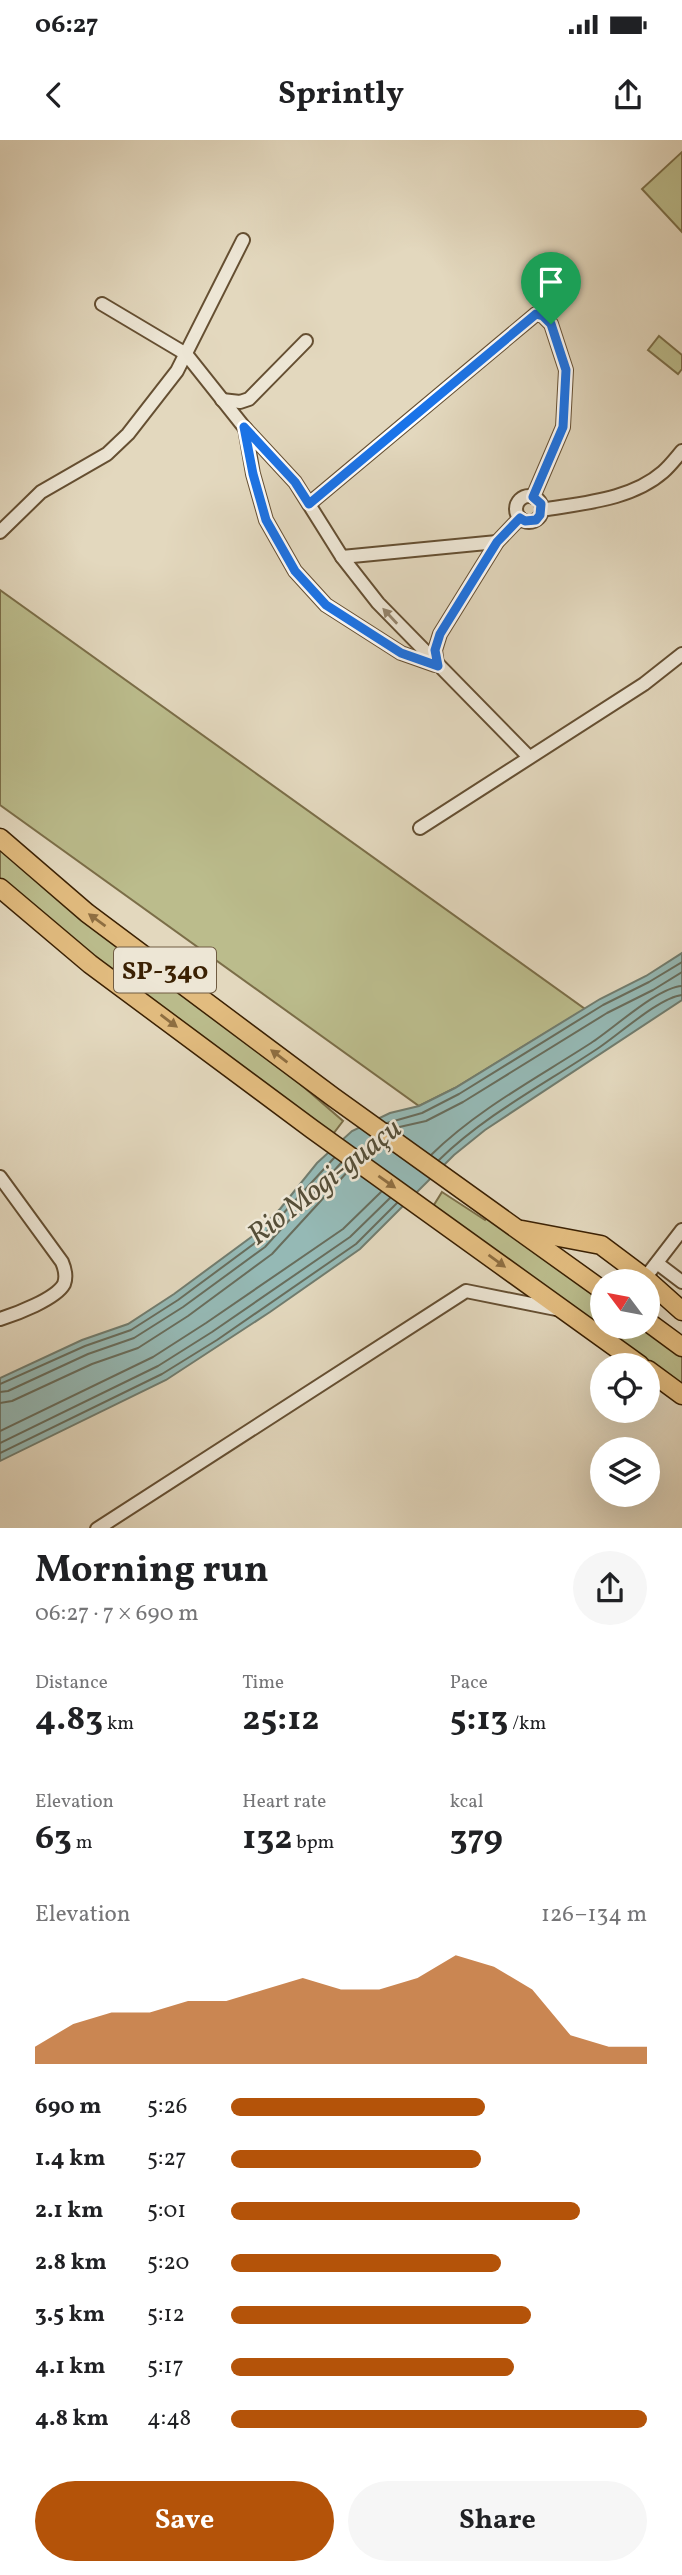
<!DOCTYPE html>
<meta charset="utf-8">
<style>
:root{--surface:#fff;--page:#f6f6f6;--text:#202124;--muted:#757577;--accent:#b45309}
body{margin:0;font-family:Vollkorn,serif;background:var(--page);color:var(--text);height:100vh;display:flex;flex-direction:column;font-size:26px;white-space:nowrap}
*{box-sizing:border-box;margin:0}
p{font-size:23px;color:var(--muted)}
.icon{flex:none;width:38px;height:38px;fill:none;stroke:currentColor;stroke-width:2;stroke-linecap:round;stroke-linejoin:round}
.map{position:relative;height:1388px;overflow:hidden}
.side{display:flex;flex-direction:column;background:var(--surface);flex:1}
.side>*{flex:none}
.needle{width:46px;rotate:302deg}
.buttons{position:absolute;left:590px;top:1129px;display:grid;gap:14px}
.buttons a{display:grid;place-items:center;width:70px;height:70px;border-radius:50%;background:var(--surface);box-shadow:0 7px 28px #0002;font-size:35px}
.pin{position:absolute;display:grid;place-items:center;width:60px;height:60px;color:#fff;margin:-72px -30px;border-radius:50% 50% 50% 0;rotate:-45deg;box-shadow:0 0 7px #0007}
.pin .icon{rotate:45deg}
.round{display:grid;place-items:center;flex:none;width:74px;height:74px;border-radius:37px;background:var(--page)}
.summary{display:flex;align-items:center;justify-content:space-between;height:119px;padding:0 35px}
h1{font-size:38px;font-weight:700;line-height:52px}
.stats{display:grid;grid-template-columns:repeat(3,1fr);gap:10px;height:119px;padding:7px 35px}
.stats div{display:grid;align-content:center}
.stats b{font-size:35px;font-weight:700}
.stats small{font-size:19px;font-weight:400}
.stats p{font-size:19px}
.chart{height:196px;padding:14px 35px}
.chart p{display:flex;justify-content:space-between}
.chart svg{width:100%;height:126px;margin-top:7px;fill:var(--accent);opacity:.7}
.cta{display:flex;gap:14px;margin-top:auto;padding:14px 35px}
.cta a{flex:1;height:80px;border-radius:42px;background:var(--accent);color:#fff;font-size:28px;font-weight:700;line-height:80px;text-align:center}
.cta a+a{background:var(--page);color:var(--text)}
ul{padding:0 35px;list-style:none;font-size:23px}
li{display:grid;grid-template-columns:112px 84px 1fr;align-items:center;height:52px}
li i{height:18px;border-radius:9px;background:var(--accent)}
.status{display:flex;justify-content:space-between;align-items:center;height:49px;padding:0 35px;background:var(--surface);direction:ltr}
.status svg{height:19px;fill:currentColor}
header{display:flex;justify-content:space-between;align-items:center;height:91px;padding:0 35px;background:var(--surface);font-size:32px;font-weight:700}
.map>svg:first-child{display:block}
.green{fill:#bbbc8c;stroke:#7b6e48;stroke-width:2}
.water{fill:#95b9b5;stroke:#717c6e;stroke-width:2}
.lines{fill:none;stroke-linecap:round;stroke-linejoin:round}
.shore{stroke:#686d5c;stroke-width:2}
.minor-casing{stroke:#654f32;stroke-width:16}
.highway-casing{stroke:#3b2103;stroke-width:21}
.minor{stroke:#ede6d5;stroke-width:12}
.highway{stroke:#e2bc7f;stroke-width:18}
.oneway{fill:#94846c}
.oneway2{fill:#8e6e41}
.route-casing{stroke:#fff;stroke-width:14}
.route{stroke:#1a73e8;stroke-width:9}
.labels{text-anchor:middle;stroke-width:5;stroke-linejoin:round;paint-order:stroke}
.shield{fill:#ede6d5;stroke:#705c42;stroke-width:2}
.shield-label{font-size:26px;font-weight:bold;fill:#3b2103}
.water-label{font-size:30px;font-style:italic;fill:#564f38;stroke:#ede6d5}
</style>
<div class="status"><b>06:27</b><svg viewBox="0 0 49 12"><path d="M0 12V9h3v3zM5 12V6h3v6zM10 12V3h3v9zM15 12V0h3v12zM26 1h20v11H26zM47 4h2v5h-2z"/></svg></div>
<header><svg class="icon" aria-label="back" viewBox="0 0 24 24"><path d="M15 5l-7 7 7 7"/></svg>Sprintly<svg class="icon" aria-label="share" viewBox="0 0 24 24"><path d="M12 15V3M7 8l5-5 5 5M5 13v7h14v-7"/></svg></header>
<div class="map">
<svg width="682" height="1389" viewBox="0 0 682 1389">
<rect width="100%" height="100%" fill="#e3d8be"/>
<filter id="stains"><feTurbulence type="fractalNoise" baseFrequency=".00286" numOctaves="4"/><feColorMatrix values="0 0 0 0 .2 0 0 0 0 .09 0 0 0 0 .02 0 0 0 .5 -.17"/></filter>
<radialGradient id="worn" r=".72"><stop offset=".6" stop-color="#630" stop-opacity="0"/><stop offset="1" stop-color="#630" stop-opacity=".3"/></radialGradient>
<g class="green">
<path d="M682 12V92L642 49Z"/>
<path d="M659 196 682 215V229L678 234 648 210Z"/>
<path d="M0 450 585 869 455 948 419 966 0 665Z"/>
<path d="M0 708 55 757 276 923 343 981 333 994 78 807 0 740Z"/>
<path d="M442 1052 485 1080 488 1076 602 1158V1186L642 1187 682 1215V1247L432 1068Z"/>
</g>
<path class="water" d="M682 813V860L485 990 454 1015 360 1109 270 1172 166 1240 0 1321V1238L82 1200 128 1184 174 1154 254 1095 280 1069 317 1023 352 991 390 973 419 966 455 948 600 859 646 836Z"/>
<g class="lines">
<g class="shore">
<path d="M387 983 422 973 459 954 603 865 649 842 682 822"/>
<path d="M395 988 426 981 463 962 607 873 653 850 682 832"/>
<path d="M431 1015C478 969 537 938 591 903 613 889 658 847 682 846"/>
<path d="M439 1020C485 975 543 945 597 909 617 896 660 857 682 855"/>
<path d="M0 1244 85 1206 131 1190 178 1160 259 1100 334 1018"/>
<path d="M0 1252 8 1251 88 1214 134 1198 183 1167 265 1107 341 1023"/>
<path d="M0 1263 12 1261 92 1224 138 1208 188 1176 272 1114 350 1029"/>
<path d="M0 1291 153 1217 206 1183 343 1089 381 1052"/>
<path d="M0 1303 158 1226 212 1192 350 1097 390 1058"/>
<path d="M0 1313 162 1234 217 1200 356 1104 397 1063"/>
</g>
<g class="minor-casing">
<g id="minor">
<path d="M102 164 186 214 244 287 295 342 342 417 378 463 529 617"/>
<path d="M222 260 240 262 249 259 306 201"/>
<path d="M245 288 253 334 266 380 295 431 326 465 401 513 435 525"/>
<circle cx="529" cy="369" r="13"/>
<path d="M309 364 536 174 543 176 551 184 566 230 563 287 533 357"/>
<path d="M542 370C582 363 631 360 663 332 670 326 676 318 682 311"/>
<path d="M0 392 41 352 107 314 128 294 177 231 243 100"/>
<path d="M342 417 497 402"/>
<path d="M437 525 435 510 440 494 497 402 520 378"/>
<path d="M420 688 644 544 682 514"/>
<path d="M0 1037 62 1122C65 1129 67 1136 64 1144 56 1159 16 1174 0 1179"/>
<path d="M657 1123 682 1142"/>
<path d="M645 1138 682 1090"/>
<path d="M97 1389 466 1151 561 1170"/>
</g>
</g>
<g class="highway-casing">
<g id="highway">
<path d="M0 698 87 773 333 957 602 1150"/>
<path d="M0 748 90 824 312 989 640 1225"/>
<path d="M522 1090 601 1105 645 1138 682 1171"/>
<path d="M648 1182 682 1207"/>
<path d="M648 1230 682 1255"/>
</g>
</g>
<use href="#minor" class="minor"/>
<use href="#highway" class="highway"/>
</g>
<defs><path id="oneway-solid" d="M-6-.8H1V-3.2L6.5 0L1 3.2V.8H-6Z" transform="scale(1.75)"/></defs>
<use class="oneway" href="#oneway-solid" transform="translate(390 476) rotate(-133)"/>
<g class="oneway2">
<use href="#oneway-solid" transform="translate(97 780) rotate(-144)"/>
<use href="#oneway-solid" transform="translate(169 881) rotate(37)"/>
<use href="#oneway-solid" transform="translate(279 916) rotate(-143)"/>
<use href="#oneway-solid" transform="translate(387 1042) rotate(35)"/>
<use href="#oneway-solid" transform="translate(497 1121) rotate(36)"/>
</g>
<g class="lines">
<g class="route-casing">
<path id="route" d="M536 174 543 176 551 184 566 230 563 287 533 357 541 364 540 375 536 380 525 381 520 378 497 402 440 494 435 510 438 526 401 513 326 465 295 431 266 380 253 334 244 287 295 342 309 364Z"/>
</g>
<use href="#route" class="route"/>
</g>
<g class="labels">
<rect class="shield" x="114" y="807.5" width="102" height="45" rx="5"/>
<g class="shield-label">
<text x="165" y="839">SP-340</text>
</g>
<g class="water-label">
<text transform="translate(324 1041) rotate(-38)" y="10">Rio Mogi-guaçu</text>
</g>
</g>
<rect width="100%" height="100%" filter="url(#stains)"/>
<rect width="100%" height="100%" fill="url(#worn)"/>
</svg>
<div class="buttons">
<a><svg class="needle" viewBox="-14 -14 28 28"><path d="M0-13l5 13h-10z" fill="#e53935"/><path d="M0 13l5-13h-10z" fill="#757577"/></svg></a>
<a><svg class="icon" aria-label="locate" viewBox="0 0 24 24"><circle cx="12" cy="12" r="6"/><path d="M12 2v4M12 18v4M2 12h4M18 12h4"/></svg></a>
<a><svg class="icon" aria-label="layers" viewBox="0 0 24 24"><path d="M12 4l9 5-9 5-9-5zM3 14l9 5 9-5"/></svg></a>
</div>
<div class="pin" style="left:551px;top:184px;background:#1e9e55"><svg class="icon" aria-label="arrive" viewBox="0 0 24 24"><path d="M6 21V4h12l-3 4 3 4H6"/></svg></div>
</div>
<section class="side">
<div class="summary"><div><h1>Morning run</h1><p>06:27 · 7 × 690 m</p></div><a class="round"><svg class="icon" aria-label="share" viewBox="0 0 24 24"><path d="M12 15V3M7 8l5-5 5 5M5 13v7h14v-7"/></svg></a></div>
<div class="stats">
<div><p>Distance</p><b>4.83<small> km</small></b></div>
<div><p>Time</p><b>25:12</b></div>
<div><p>Pace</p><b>5:13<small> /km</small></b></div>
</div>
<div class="stats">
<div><p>Elevation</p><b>63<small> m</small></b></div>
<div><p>Heart rate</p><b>132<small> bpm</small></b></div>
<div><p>kcal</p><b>379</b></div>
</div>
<div class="chart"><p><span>Elevation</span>126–134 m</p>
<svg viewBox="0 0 160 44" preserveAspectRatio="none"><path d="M0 44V38L10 30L20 26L30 26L40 22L50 22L60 18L70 14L80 18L90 18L100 14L110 6L120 10L130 18L140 34L150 38L160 38V44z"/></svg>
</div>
<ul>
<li><b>690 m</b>5:26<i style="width:61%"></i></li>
<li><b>1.4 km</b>5:27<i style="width:60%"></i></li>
<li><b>2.1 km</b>5:01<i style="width:84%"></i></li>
<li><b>2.8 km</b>5:20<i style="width:65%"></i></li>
<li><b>3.5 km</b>5:12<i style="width:72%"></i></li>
<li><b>4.1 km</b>5:17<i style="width:68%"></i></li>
<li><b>4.8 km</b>4:48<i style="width:100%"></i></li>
</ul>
<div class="cta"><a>Save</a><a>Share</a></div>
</section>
